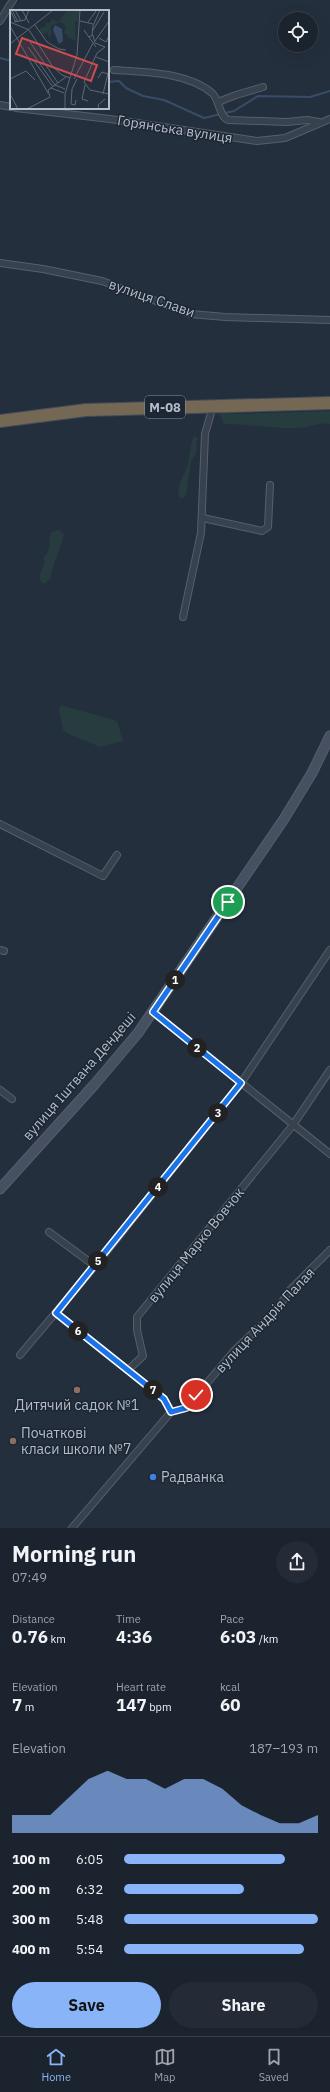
<!DOCTYPE html>
<meta charset="utf-8">
<style>
:root{--surface:#1b232e;--page:#242b36;--text:#f1f3f6;--muted:#a0a4aa;--line:#39404a;--accent:#8ab4f8}
body{margin:0;font-family:"IBM Plex Sans",sans-serif;background:var(--page);color:var(--text);height:100vh;display:flex;flex-direction:column;font-size:15px;white-space:nowrap}
*{box-sizing:border-box;margin:0}
p{font-size:13px;color:var(--muted)}
.icon{flex:none;width:22px;height:22px;fill:none;stroke:currentColor;stroke-width:2;stroke-linecap:round;stroke-linejoin:round}
.map{position:relative;height:1528px;overflow:hidden}
.sheet{display:flex;flex-direction:column;background:var(--surface);flex:1}
.sheet>*{flex:none}
.buttons{position:absolute;left:278px;top:12px;display:grid;gap:8px}
.buttons a{display:grid;place-items:center;width:40px;height:40px;border-radius:50%;background:var(--surface);box-shadow:0 4px 16px #0002,0 0 0 1px var(--line);font-size:20px}
.pin{position:absolute;display:grid;place-items:center;width:34px;height:34px;color:#fff;margin:-17px;border:2px solid #fff;border-radius:50%;box-shadow:0 1px 4px #0007}
.km{position:absolute;width:20px;height:20px;margin:-10px;border-radius:50%;background:#222;color:#fff;font-size:11px;line-height:20px;text-align:center}
.round{display:grid;place-items:center;flex:none;width:42px;height:42px;border-radius:21px;background:var(--page)}
.headline{display:flex;align-items:center;justify-content:space-between;height:68px;padding:0 12px}
h1{font-size:22px;font-weight:800;line-height:30px}
.stats{display:grid;grid-template-columns:repeat(3,1fr);gap:6px;height:68px;padding:4px 12px}
.stats div{display:grid;align-content:center}
.stats b{font-size:17px;font-weight:800}
.stats small{font-size:11px;font-weight:400}
.stats p{font-size:11px}
.chart{height:112px;padding:8px 12px}
.chart p{display:flex;justify-content:space-between}
.chart svg{width:100%;height:72px;margin-top:4px;fill:var(--accent);opacity:.7}
.cta{display:flex;gap:8px;margin-top:auto;padding:8px 12px}
.cta a{flex:1;height:46px;border-radius:24px;background:var(--accent);color:#111;font-size:16px;font-weight:800;line-height:46px;text-align:center}
.cta a+a{background:var(--page);color:var(--text)}
ul{padding:0 12px;list-style:none;font-size:13px}
li{display:grid;grid-template-columns:64px 48px 1fr;align-items:center;height:30px}
li i{height:10px;border-radius:5px;background:var(--accent)}
.tab-bar{display:flex;justify-content:space-around;align-items:center;height:56px;border-top:1px solid var(--line);background:var(--surface);font-size:11px;color:var(--muted)}
.tab-bar a{display:grid;justify-items:center;gap:2px}
.tab-bar .on{color:var(--accent)}
.map>svg:first-child{display:block}
.green{fill:#263c3f}
.lines{fill:none;stroke-linecap:round;stroke-linejoin:round}
.stream{stroke:#394c67;stroke-width:2}
.street-casing{stroke:#565f6c;stroke-width:8}
.secondary-casing{stroke:#565f6c;stroke-width:11}
.highway-casing{stroke:#434c59;stroke-width:14}
.street{stroke:#38414e;stroke-width:6}
.secondary{stroke:#465061;stroke-width:9}
.highway{stroke:#746855;stroke-width:12}
.route-casing{stroke:#fff;stroke-width:8}
.route{stroke:#1a73e8;stroke-width:5}
.education-dot{fill:#8d6e63;stroke:#1d2633;stroke-width:1.5}
.shop-dot{fill:#3f7fe0;stroke:#1d2633;stroke-width:1.5}
.labels{text-anchor:middle;stroke-width:3;stroke-linejoin:round;paint-order:stroke}
.shield{fill:#1d2633;stroke:#878f9c;stroke-width:1}
.shield-label{font-size:13px;font-weight:bold;fill:#b4bcc9}
.street-label{font-size:14px;fill:#b4bcc9;stroke:#1d2633}
.poi-label{font-size:14px;fill:#b4bcc9;stroke:#1d2633;text-anchor:start}
.inset-road{fill:none;stroke:#5e6776;stroke-width:1}
.view{fill:#ce4d50;fill-opacity:0.15;stroke:#ce4d50;stroke-width:2}
.inset-edge{fill:none;stroke:#b4bcc9;stroke-width:2}
</style>
<div class="map">
<svg width="330" height="1528" viewBox="0 0 330 1528">
<rect width="100%" height="100%" fill="#242f3e"/>
<g class="green">
<path d="M330 411V424C318 422 309 428 297 428 273 429 248 424 224 424L222 418 219 415 223 412 238 414Z"/>
<path d="M194 436 198 439 196 443 197 451 191 461 186 495 182 499 179 497C176 485 185 475 188 464 190 455 190 444 194 436Z"/>
<path d="M59 530 64 535 51 573V578L45 583H42L39 576 45 562 43 558C54 549 46 541 52 532Z"/>
<path d="M61 705 117 721 123 741 100 747 71 735 63 730 59 709Z"/>
</g>
<g class="lines">
<g class="stream">
<path d="M0 58 11 61"/>
<path d="M108 82 119 81 126 88 143 96 164 100 204 118 234 111 258 96 310 97 330 91"/>
</g>
<g class="street-casing">
<g id="street">
<path d="M0 21 13 0"/>
<path d="M114 70C144 72 187 72 212 93 220 100 219 118 229 120L287 122 307 120 319 122"/>
<path d="M218 102 236 95 263 87"/>
<path d="M0 105 11 107"/>
<path d="M16 108 110 119 257 141 285 138 330 119"/>
<path d="M0 263 43 269 102 281 191 314 225 317 330 320"/>
<path d="M203 518 262 531 268 527 270 485"/>
<path d="M183 617 201 533 205 434 213 406"/>
<path d="M0 824 103 876 117 855"/>
<path d="M0 950 4 951"/>
<path d="M153 1012 330 1154"/>
<path d="M0 1090 12 1099"/>
<path d="M49 1232 95 1266"/>
<path d="M56 1313 164 1399 171 1412"/>
<path d="M20 1355 95 1266 241 1083 330 950"/>
<path d="M128 1370 143 1356 137 1330V1317L293 1125 330 1070"/>
<path d="M72 1528 171 1412 186 1408 234 1351 276 1311 290 1290 330 1250"/>
</g>
</g>
<g class="secondary-casing">
<path id="secondary" d="M0 1189 94 1085 138 1033 284 819 312 773 330 736"/>
</g>
<g class="highway-casing">
<path id="highway" d="M0 421 86 410 330 403"/>
</g>
<use href="#street" class="street"/>
<use href="#secondary" class="secondary"/>
<use href="#highway" class="highway"/>
</g>
<g class="lines">
<g class="route-casing">
<path id="route" d="M196 1395 186 1408 171 1412 164 1399 56 1313 241 1083 153 1012 228 902"/>
</g>
<use href="#route" class="route"/>
</g>
<g class="education-dot">
<circle cx="77" cy="1390" r="4"/>
<circle cx="13" cy="1441" r="4"/>
</g>
<circle class="shop-dot" cx="153" cy="1477" r="4"/>
<g class="labels">
<rect class="shield" x="145" y="396" width="40" height="22" rx="3"/>
<g class="shield-label">
<text x="165" y="412">М-08</text>
</g>
<g class="street-label">
<text transform="translate(175 129) rotate(9)" y="5">Горянська вулиця</text>
<text transform="translate(152 298) rotate(19)" y="5">вулиця Слави</text>
<text transform="translate(79 1076) rotate(-49)" y="5">вулиця Іштвана Дендеші</text>
<text transform="translate(196 1245) rotate(-51)" y="5">вулиця Марко Вовчок</text>
<text transform="translate(265 1320) rotate(-47)" y="5">вулиця Андрія Палая</text>
</g>
<g class="poi-label">
<text x="77" y="1410" text-anchor="middle">Дитячий садок №1</text>
<text x="21" y="1438">Початкові<tspan x="21" dy="16">класи школи №7</tspan></text>
<text x="161" y="1482">Радванка</text>
</g>
</g>
<g transform="translate(10 10)">
<rect width="99" height="99" fill="#242f3e"/>
<path d="M58 0H70L67 12H65L66 31 59 28 54 22 57 17 54 18 55 14 50 12 41 16V26L38 27V21L36 24 30 23V18L37 16 35 13H40L42 9 48 12Z" fill="#263c3f"/>
<path d="M45 15 52 19 53 31 49 34 43 20Z" fill="#394c67"/>
<path class="inset-road" d="M0 0 6 12M2 0 8 12M5 0 11 11M12 0 19 13M70 11 83 14M0 12 19 20 43 57 52 65 60 68M4 12 15 10 19 0M78 12 86 1M25 15 37 32 49 39 56 40M0 16 38 83M74 20 86 37M83 20 94 2M82 25 83 16 90 0M79 27 83 25 85 33 95 37M89 28 96 32 99 26M85 31 99 11M20 32 48 73M0 34 43 0M18 37 45 75 55 79M86 47 99 52M24 51 43 77M88 68 92 62 98 64M0 69 16 61 25 70M64 69 83 33M74 72 87 43 95 37M74 72 80 80 99 84M75 75 72 89 78 91M41 78 54 83M0 84 8 99M93 84 99 59M66 90 65 95 61 94 62 79 67 69M17 99 40 87 38 80 56 67M55 99V84L67 45 70 0M89 99 88 95 95 89"/>
<path class="view" d="M12 28 87 55 81 71 6 44Z"/>
<rect width="99" height="99" class="inset-edge"/>
</g>
</svg>
<div class="buttons">
<a><svg class="icon" aria-label="locate" viewBox="0 0 24 24"><circle cx="12" cy="12" r="6"/><path d="M12 2v4M12 18v4M2 12h4M18 12h4"/></svg></a>
</div>
<div class="pin" style="left:228px;top:902px;background:#1e9e55"><svg class="icon" aria-label="arrive" viewBox="0 0 24 24"><path d="M6 21V4h12l-3 4 3 4H6"/></svg></div>
<div class="pin" style="left:196px;top:1395px;background:#d93025"><svg class="icon" aria-label="check" viewBox="0 0 24 24"><path d="M5 12l5 5 9-10"/></svg></div>
<b class="km" style="left:175px;top:980px">1</b>
<b class="km" style="left:197px;top:1048px">2</b>
<b class="km" style="left:218px;top:1113px">3</b>
<b class="km" style="left:158px;top:1187px">4</b>
<b class="km" style="left:98px;top:1261px">5</b>
<b class="km" style="left:78px;top:1331px">6</b>
<b class="km" style="left:153px;top:1390px">7</b>
</div>
<section class="sheet">
<div class="headline"><div><h1>Morning run</h1><p>07:49</p></div><a class="round"><svg class="icon" aria-label="share" viewBox="0 0 24 24"><path d="M12 15V3M7 8l5-5 5 5M5 13v7h14v-7"/></svg></a></div>
<div class="stats">
<div><p>Distance</p><b>0.76<small> km</small></b></div>
<div><p>Time</p><b>4:36</b></div>
<div><p>Pace</p><b>6:03<small> /km</small></b></div>
</div>
<div class="stats">
<div><p>Elevation</p><b>7<small> m</small></b></div>
<div><p>Heart rate</p><b>147<small> bpm</small></b></div>
<div><p>kcal</p><b>60</b></div>
</div>
<div class="chart"><p><span>Elevation</span>187–193 m</p>
<svg viewBox="0 0 160 44" preserveAspectRatio="none"><path d="M0 44V33L10 33L20 33L30 22L40 11L50 6L60 11L70 11L80 17L90 11L100 11L110 17L120 27L130 33L140 38L150 38L160 33V44z"/></svg>
</div>
<ul>
<li><b>100 m</b>6:05<i style="width:83%"></i></li>
<li><b>200 m</b>6:32<i style="width:62%"></i></li>
<li><b>300 m</b>5:48<i style="width:100%"></i></li>
<li><b>400 m</b>5:54<i style="width:93%"></i></li>
</ul>
<div class="cta"><a>Save</a><a>Share</a></div>
</section>
<nav class="tab-bar">
<a class="on"><svg class="icon" aria-label="home" viewBox="0 0 24 24"><path d="M3 11l9-7 9 7M6 9v11h12V9"/></svg>Home</a>
<a><svg class="icon" aria-label="map" viewBox="0 0 24 24"><path d="M3 6l6-2 6 2 6-2v14l-6 2-6-2-6 2zM9 4v14M15 6v14"/></svg>Map</a>
<a><svg class="icon" aria-label="saved" viewBox="0 0 24 24"><path d="M7 4h10v16l-5-4-5 4z"/></svg>Saved</a>
</nav>
